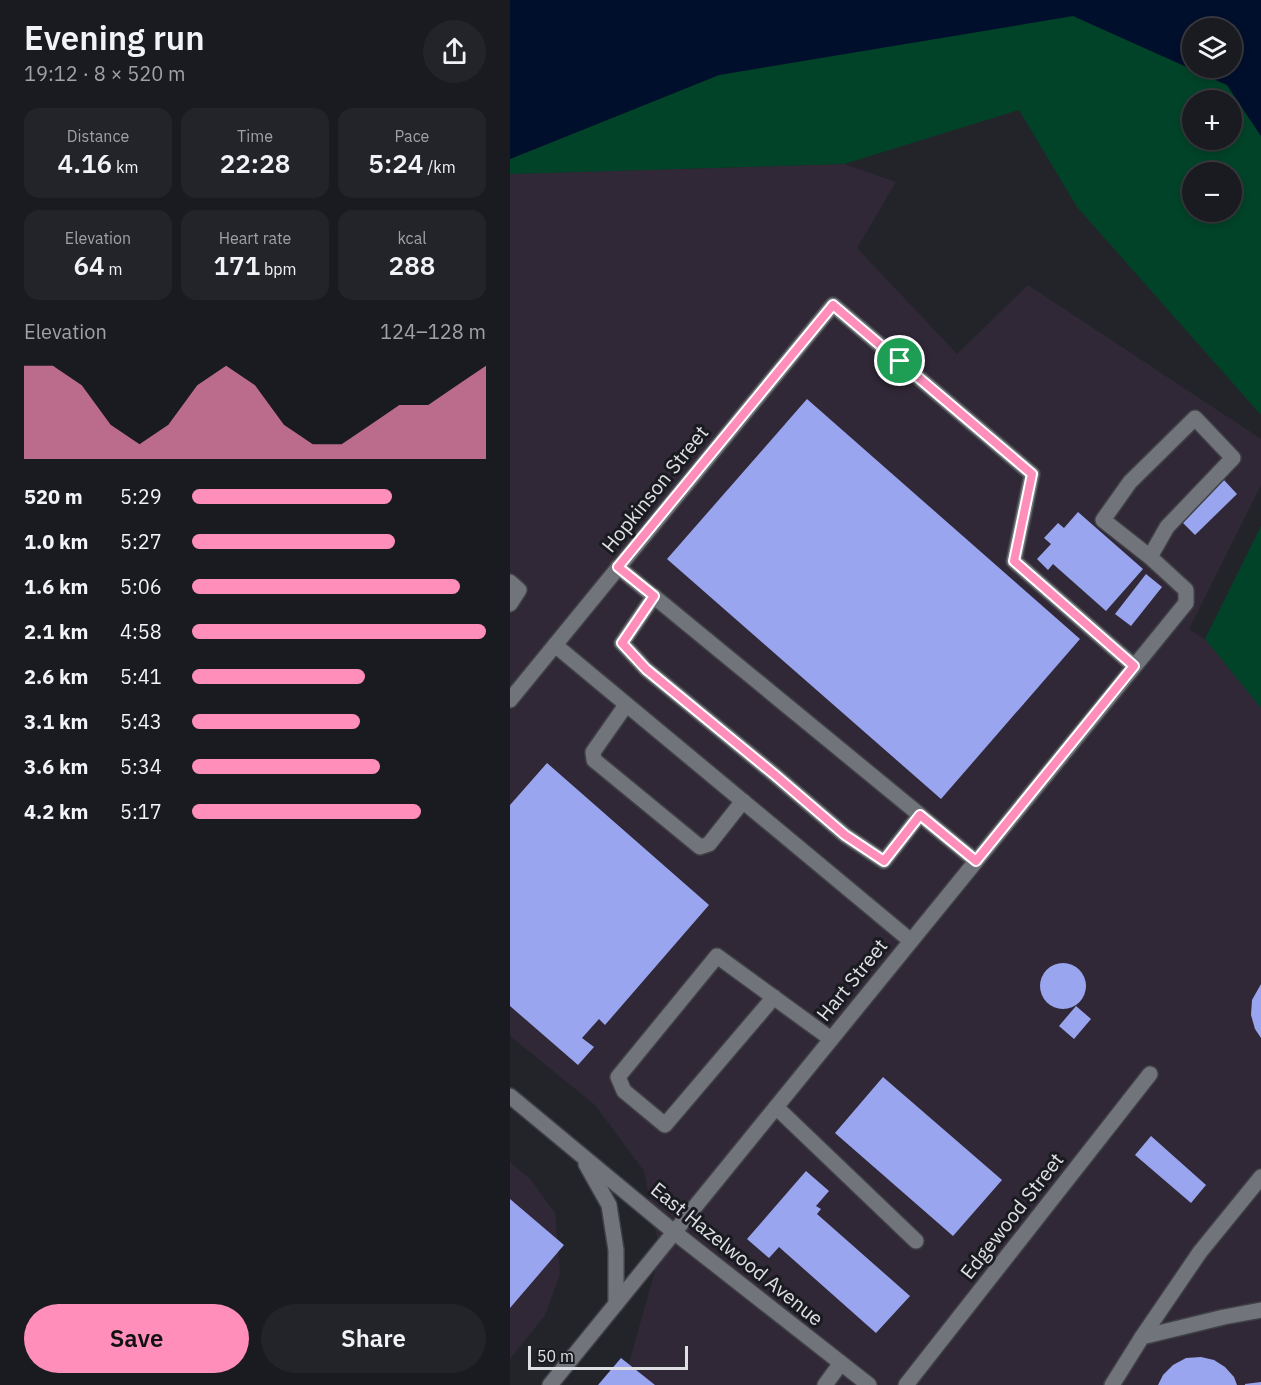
<!DOCTYPE html>
<meta charset="utf-8">
<style>
:root{--surface:#1a1b20;--page:#232429;--text:#f1f3f6;--muted:#9fa1a5;--line:#38393e;--accent:#ff8eba}
body{margin:0;font-family:"IBM Plex Sans",sans-serif;background:var(--page);color:var(--text);height:100vh;display:flex;flex-direction:column;font-size:22px;white-space:nowrap}
*{box-sizing:border-box;margin:0}
p{font-size:20px;color:var(--muted)}
.icon{flex:none;width:33px;height:33px;fill:none;stroke:currentColor;stroke-width:2;stroke-linecap:round;stroke-linejoin:round}
.map{position:relative;flex:1;overflow:hidden}
.side{display:flex;flex-direction:column;background:var(--surface);width:510px}
.side>*{flex:none}
.fabs{position:absolute;left:672px;top:18px;display:grid;gap:12px}
.fabs a{display:grid;place-items:center;width:60px;height:60px;border-radius:50%;background:var(--surface);box-shadow:0 3px 9px #0003,0 0 0 2px var(--line);font-size:30px}
.scale{position:absolute;left:18px;bottom:15px;width:160px;box-sizing:border-box;padding-left:6px;border:3px solid #dfe0e4;border-top:0;font-size:16px;line-height:21px;white-space:nowrap;color:#dfe0e4;-webkit-text-stroke:4px #1a1b21;paint-order:stroke}
.pin{position:absolute;display:grid;place-items:center;width:51px;height:51px;color:#fff;margin:-26px;border:3px solid #fff;border-radius:50%;box-shadow:0 2px 6px #0007}
.round{display:grid;place-items:center;flex:none;width:63px;height:63px;border-radius:32px;background:var(--page)}
.headline{display:flex;align-items:center;justify-content:space-between;height:102px;padding:0 24px}
h1{font-size:33px;font-weight:600;line-height:45px}
.stats{display:grid;grid-template-columns:repeat(3,1fr);gap:9px;height:102px;padding:6px 24px}
.stats div{display:grid;align-content:center;border-radius:15px;background:var(--page);text-align:center}
.stats b{font-size:26px;font-weight:600}
.stats small{font-size:16px;font-weight:400}
.stats p{font-size:16px}
.chart{height:168px;padding:12px 24px}
.chart p{display:flex;justify-content:space-between}
.chart svg{width:100%;height:108px;margin-top:6px;fill:var(--accent);opacity:.7}
.primary-button{display:flex;gap:12px;margin-top:auto;padding:12px 24px}
.primary-button a{flex:1;height:69px;border-radius:36px;background:var(--accent);color:#111;font-size:24px;font-weight:600;line-height:69px;text-align:center}
.primary-button a+a{background:var(--page);color:var(--text)}
ul{padding:0 24px;list-style:none;font-size:20px}
li{display:grid;grid-template-columns:96px 72px 1fr;align-items:center;height:45px}
li i{height:15px;border-radius:8px;background:var(--accent)}
main{display:flex;flex:1;min-height:0}
.map>svg:first-child{display:block}
.industrial{fill:#312837}
.green{fill:#004328;fill-rule:evenodd}
.water{fill:#000f2c;fill-rule:evenodd}
.building{fill:#99a5ef}
.lines{fill:none;stroke-linecap:round;stroke-linejoin:round}
.minor-casing{stroke:#3f4045;stroke-width:18}
.minor{stroke:#72747b;stroke-width:15}
.route-casing{stroke:#fff;stroke-width:12}
.route{stroke:#ff8eba;stroke-width:8}
.labels{text-anchor:middle;stroke-width:6;stroke-linejoin:round;paint-order:stroke}
.street-label{font-size:20px;fill:#dfe0e4;stroke:#1a1b21}
</style>
<main>
<section class="side">
<div class="headline"><div><h1>Evening run</h1><p>19:12 · 8 × 520 m</p></div><a class="round"><svg class="icon" aria-label="share" viewBox="0 0 24 24"><path d="M12 15V3M7 8l5-5 5 5M5 13v7h14v-7"/></svg></a></div>
<div class="stats">
<div><p>Distance</p><b>4.16<small> km</small></b></div>
<div><p>Time</p><b>22:28</b></div>
<div><p>Pace</p><b>5:24<small> /km</small></b></div>
</div>
<div class="stats">
<div><p>Elevation</p><b>64<small> m</small></b></div>
<div><p>Heart rate</p><b>171<small> bpm</small></b></div>
<div><p>kcal</p><b>288</b></div>
</div>
<div class="chart"><p><span>Elevation</span>124–128 m</p>
<svg viewBox="0 0 160 44" preserveAspectRatio="none"><path d="M0 44V6L10 6L20 14L30 30L40 38L50 30L60 14L70 6L80 14L90 30L100 38L110 38L120 30L130 22L140 22L150 14L160 6V44z"/></svg>
</div>
<ul>
<li><b>520 m</b>5:29<i style="width:68%"></i></li>
<li><b>1.0 km</b>5:27<i style="width:69%"></i></li>
<li><b>1.6 km</b>5:06<i style="width:91%"></i></li>
<li><b>2.1 km</b>4:58<i style="width:100%"></i></li>
<li><b>2.6 km</b>5:41<i style="width:59%"></i></li>
<li><b>3.1 km</b>5:43<i style="width:57%"></i></li>
<li><b>3.6 km</b>5:34<i style="width:64%"></i></li>
<li><b>4.2 km</b>5:17<i style="width:78%"></i></li>
</ul>
<div class="primary-button"><a>Save</a><a>Share</a></div>
</section>
<div class="map">
<svg width="751" height="1385" viewBox="0 0 751 1385">
<rect width="100%" height="100%" fill="#23242a"/>
<g class="industrial">
<path d="M334 164 386 182 347 248 447 354 518 285 751 439V485L679 629 695 639 751 708V1385H104L118 1367 150 1253 134 1171 85 1105 0 1036V174Z"/>
<path d="M0 1162 20 1179 45 1213 50 1274 35 1315 0 1359Z"/>
</g>
<g class="green">
<path d="M563 16 717 85 751 136V415L567 207 509 110 334 164 0 174V159L209 75ZM682 100H722V140H682ZM682 172H722V212H682Z"/>
<path d="M751 526V708L695 639Z"/>
</g>
<path class="water" d="M0 0H751V136L717 85 563 16 209 75 0 159ZM682 28H722V68H682Z"/>
<g class="building">
<path d="M297 399 570 639 431 799 157 559Z"/>
<path d="M713 479 727 494 685 535 671 521Z"/>
<path d="M568 512 633 569 596 611 543 564 538 570 527 559 541 544 534 538 548 523 554 528Z"/>
<path d="M636 574 652 587 621 626 605 614Z"/>
<path d="M37 763 199 905 95 1025 89 1019 72 1038 84 1047 68 1065 0 1006V805Z"/>
<circle cx="553" cy="986" r="23"/>
<path d="M751 984V1038L745 1029 741 1015 742 1000Z"/>
<path d="M566 1006 581 1019 564 1039 549 1026Z"/>
<path d="M373 1077 492 1180 443 1236 325 1133Z"/>
<path d="M641 1136 696 1185 681 1203 625 1155Z"/>
<path d="M296 1171 319 1191 306 1206 311 1209 307 1214 400 1296 366 1333 269 1247 259 1258 237 1239Z"/>
<path d="M0 1199 54 1245 0 1308Z"/>
<path d="M691 1357 704 1360 715 1367 724 1377 727 1385H648L653 1375 663 1365 676 1358Z"/>
<path d="M111 1358 145 1385H88Z"/>
<path d="M751 1382V1385H735V1384Z"/>
</g>
<g class="lines">
<g class="minor-casing">
<g id="minor">
<path d="M108 567 466 861"/>
<path d="M0 582 9 590 0 604"/>
<path d="M144 596 112 643 136 669 265 775 335 835 374 861 410 815"/>
<path d="M45 645 401 941"/>
<path d="M0 700 323 305 522 474 504 561 624 666"/>
<path d="M116 705 83 752 84 760 190 847 199 844 233 801"/>
<path d="M264 997 155 1125 114 1091 108 1077 207 956 321 1039"/>
<path d="M0 1096 164 1232 359 1385"/>
<path d="M266 1107 406 1241"/>
<path d="M76 1164 99 1205 106 1250V1304"/>
<path d="M632 1337 690 1252 751 1177"/>
<path d="M40 1385 676 603V590L640 557 593 520 620 482 685 418 723 458 657 527 640 557"/>
<path d="M315 1385 331 1363"/>
<path d="M396 1385 640 1074"/>
<path d="M602 1385 632 1337 714 1317 751 1310"/>
</g>
</g>
<use href="#minor" class="minor"/>
</g>
<g class="lines">
<g class="route-casing">
<path id="route" d="M323 305 522 474 504 561 624 666 466 861 410 815 374 861 335 835 265 775 136 669 112 643 144 596 108 567Z"/>
</g>
<use href="#route" class="route"/>
</g>
<g class="labels">
<g class="street-label">
<text transform="translate(145 489) rotate(-51)" y="7">Hopkinson Street</text>
<text transform="translate(342 980) rotate(-51)" y="7">Hart Street</text>
<text transform="translate(502 1216) rotate(-52)" y="7">Edgewood Street</text>
<text transform="translate(227 1254) rotate(39)" y="7">East Hazelwood Avenue</text>
</g>
</g>
</svg>
<div class="fabs">
<a><svg class="icon" aria-label="layers" viewBox="0 0 24 24"><path d="M12 4l9 5-9 5-9-5zM3 14l9 5 9-5"/></svg></a>
<a>+</a>
<a>−</a>
</div>
<div class="scale">50 m</div>
<div class="pin" style="left:390px;top:361px;background:#1e9e55"><svg class="icon" aria-label="arrive" viewBox="0 0 24 24"><path d="M6 21V4h12l-3 4 3 4H6"/></svg></div>
</div>
</main>
